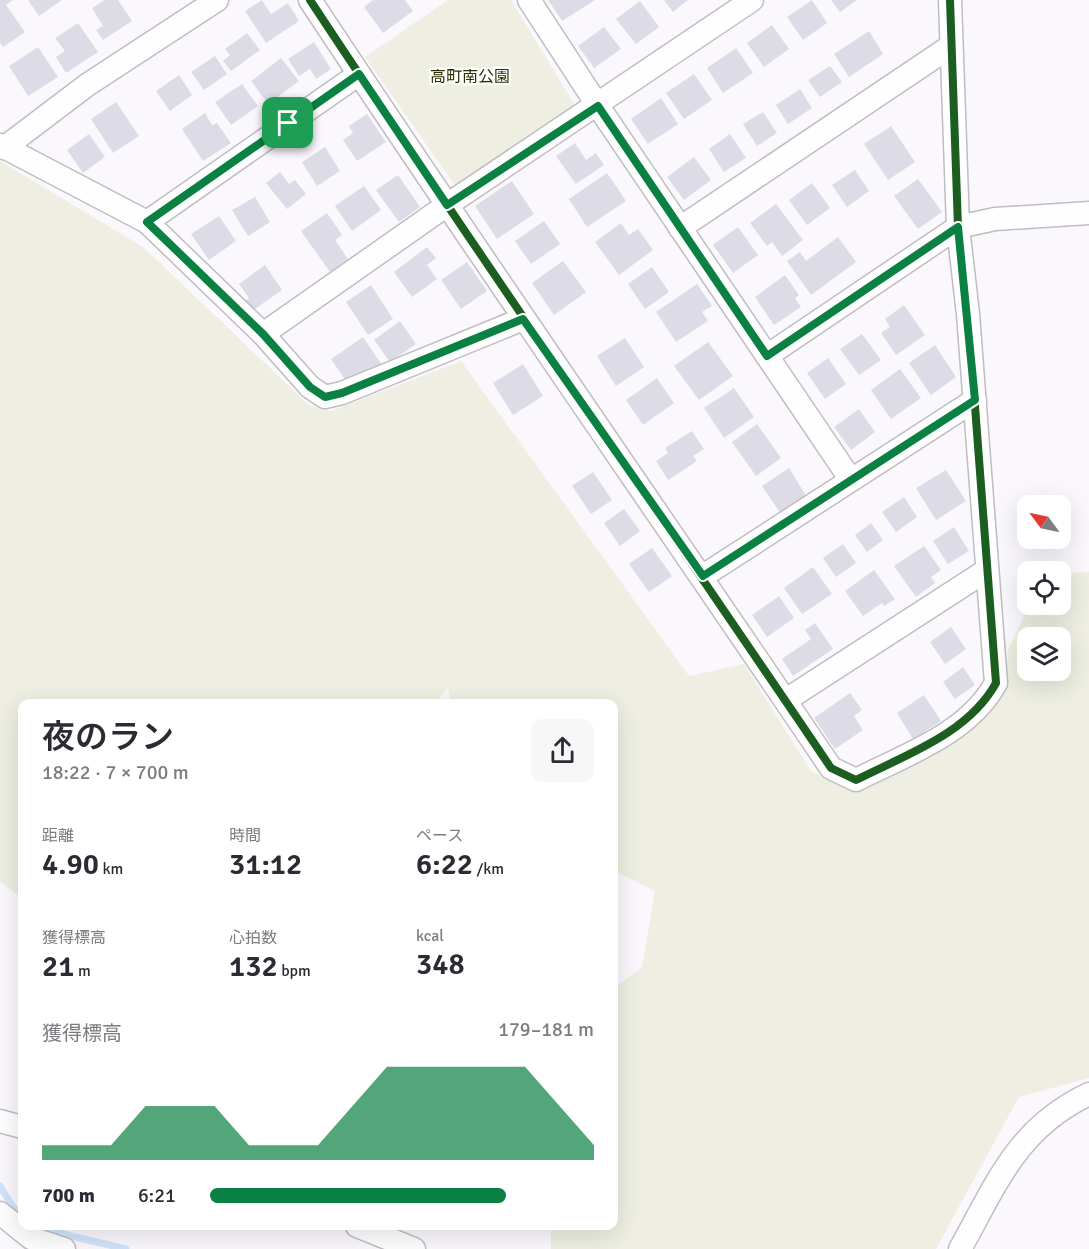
<!DOCTYPE html>
<html lang="ja">
<meta charset="utf-8">
<style>
:root{--surface:#fff;--page:#f7f7f7;--text:#2b2b33;--muted:#7c7c81;--accent:#0b8043}
body{margin:0;font-family:Signika,"Noto Sans JP",sans-serif;background:var(--page);color:var(--text);height:100vh;display:flex;flex-direction:column;font-size:22px;white-space:nowrap}
*{box-sizing:border-box;margin:0}
p{font-size:20px;color:var(--muted)}
.icon{flex:none;width:33px;height:33px;fill:none;stroke:currentColor;stroke-width:2;stroke-linecap:round;stroke-linejoin:round}
.map{position:relative;flex:1;overflow:hidden}
.details{position:absolute;left:18px;top:699px;width:600px;height:531px;display:flex;flex-direction:column;background:var(--surface);border-radius:12px;box-shadow:0 6px 24px #0002}
.details>*{flex:none}
.needle{width:39px;rotate:303deg}
.tools{position:absolute;left:1017px;top:495px;display:grid;gap:12px}
.tools a{display:grid;place-items:center;width:54px;height:54px;border-radius:12px;background:var(--surface);box-shadow:0 6px 24px #0002;font-size:30px}
.pin{position:absolute;display:grid;place-items:center;width:51px;height:51px;color:#fff;margin:-26px;border-radius:12px;box-shadow:0 3px 9px #0006}
.round{display:grid;place-items:center;flex:none;width:63px;height:63px;border-radius:12px;background:var(--page)}
.head{display:flex;align-items:center;justify-content:space-between;height:102px;padding:0 24px}
h1{font-size:33px;font-weight:600;line-height:45px}
.figures{display:grid;grid-template-columns:repeat(3,1fr);gap:9px;height:102px;padding:6px 24px}
.figures div{display:grid;align-content:center}
.figures b{font-size:30px;font-weight:600}
.figures small{font-size:16px;font-weight:400}
.figures p{font-size:16px}
.chart{height:168px;padding:12px 24px}
.chart p{display:flex;justify-content:space-between}
.chart svg{width:100%;height:108px;margin-top:6px;fill:var(--accent);opacity:.7}
ul{padding:0 24px;list-style:none;font-size:20px}
li{display:grid;grid-template-columns:96px 72px 1fr;align-items:center;height:45px}
li i{height:15px;border-radius:8px;background:var(--accent)}
.map>svg:first-child{display:block}
.green{fill:#eeefe2;fill-rule:evenodd}
.lines{fill:none;stroke-linecap:round;stroke-linejoin:round}
.stream{stroke:#d0e3fa;stroke-width:7}
.building{fill:#dddce6}
.street-casing{stroke:#c0bcc1;stroke-width:25}
.street{stroke:#fefeff;stroke-width:22}
.cycleway-casing{stroke:#fff;stroke-width:11}
.cycleway{stroke:#1b5e20;stroke-width:8}
.route-casing{stroke:#fff;stroke-width:12}
.route{stroke:#0b8043;stroke-width:8}
.labels{text-anchor:middle;stroke-width:4.5;stroke-linejoin:round;paint-order:stroke}
.park-label{font-size:16px;fill:#2c2f00;stroke:#fff}
</style>
<div class="map">
<svg width="1089" height="1249" viewBox="0 0 1089 1249">
<rect width="100%" height="100%" fill="#fbf8fd"/>
<g class="green">
<path d="M448 0H511L576 107 456 187 365 57Z"/>
<path d="M0 161 143 247 310 406 331 411 461 361 689 676 744 664 811 771 846 789 873 782 960 734 991 712 1006 684 1008 650 1029 605 1060 604 1061 573 1089 572V1078L1019 1097 936 1249H551V1226H614V988L642 967 655 891 614 871V704L451 703 448 688 434 704H22V898L0 882ZM1028 638H1060V670H1028Z"/>
</g>
<g class="lines">
<g class="stream">
<path d="M0 1186 13 1207 22 1216"/>
<path d="M39 1226 71 1236 126 1249"/>
</g>
</g>
<g class="building">
<path d="M0 0H13L6 5 25 32 3 47 0 43Z"/>
<path d="M28 0H62L39 16Z"/>
<path d="M105 0H118L132 21 103 40 96 30 103 26 92 8Z"/>
<path d="M262 0 271 14 288 3 299 21 266 43 245 11Z"/>
<path d="M373 0H405L413 11 383 33 364 7Z"/>
<path d="M548 0H595L562 21Z"/>
<path d="M664 0H688L673 12Z"/>
<path d="M812 0 827 23 803 40 787 17Z"/>
<path d="M831 0H857L840 12Z"/>
<path d="M640 1 659 27 636 44 616 19Z"/>
<path d="M78 23 98 52 66 73 56 57 65 51 55 38Z"/>
<path d="M772 25 789 49 764 67 747 43Z"/>
<path d="M604 27 621 49 594 68 578 46Z"/>
<path d="M869 31 883 54 849 77 834 54Z"/>
<path d="M247 33 260 50 231 71 223 61 230 55 225 49Z"/>
<path d="M314 42 331 69 316 79 310 69 299 76 288 59Z"/>
<path d="M38 47 58 77 28 96 9 66Z"/>
<path d="M736 48 753 73 723 93 707 68Z"/>
<path d="M215 56 227 74 204 90 191 72Z"/>
<path d="M281 58 299 81 268 104 251 81Z"/>
<path d="M830 66 842 82 820 97 808 80Z"/>
<path d="M694 74 712 100 684 119 666 93Z"/>
<path d="M179 75 192 95 170 111 156 91Z"/>
<path d="M242 84 258 106 231 125 215 102Z"/>
<path d="M800 89 812 108 788 124 776 105Z"/>
<path d="M661 98 678 124 648 144 631 119Z"/>
<path d="M116 102 139 136 113 153 91 119Z"/>
<path d="M763 112 777 133 757 146 743 124Z"/>
<path d="M205 113 212 125 217 123 231 143 203 161 182 129Z"/>
<path d="M367 114 386 142 357 161 343 140 353 133 349 126Z"/>
<path d="M891 126 915 162 888 180 864 144Z"/>
<path d="M89 134 105 157 83 173 67 150Z"/>
<path d="M730 134 746 158 724 172 709 149Z"/>
<path d="M575 143 586 160 596 153 604 165 576 184 556 156Z"/>
<path d="M325 147 340 171 317 186 302 162Z"/>
<path d="M694 157 711 180 684 200 667 177Z"/>
<path d="M855 170 869 191 847 207 832 185Z"/>
<path d="M280 172 289 184 295 180 306 194 287 209 266 183Z"/>
<path d="M607 173 626 201 587 227 569 199Z"/>
<path d="M398 175 420 207 399 222 376 190Z"/>
<path d="M918 179 942 212 918 229 894 196Z"/>
<path d="M512 181 534 214 497 239 475 206Z"/>
<path d="M812 183 830 208 807 225 789 200Z"/>
<path d="M364 186 381 210 352 231 335 206Z"/>
<path d="M255 197 270 222 248 236 232 210Z"/>
<path d="M776 204 803 240 782 256 772 242 767 246 750 223Z"/>
<path d="M327 213 342 235 335 240 348 259 330 272 301 231Z"/>
<path d="M219 216 236 241 209 260 191 234Z"/>
<path d="M544 221 560 244 531 264 515 241Z"/>
<path d="M621 223 629 235 638 229 653 250 619 275 595 242Z"/>
<path d="M738 227 758 255 733 273 713 245Z"/>
<path d="M838 237 856 262 811 295 787 261 800 252 806 261Z"/>
<path d="M427 247 436 258 427 265 437 279 412 297 394 272Z"/>
<path d="M563 261 586 292 554 315 532 283Z"/>
<path d="M467 262 487 291 461 309 441 280Z"/>
<path d="M265 265 282 290 251 312 243 302 249 298 239 284Z"/>
<path d="M652 267 669 292 645 309 628 284Z"/>
<path d="M785 275 799 295 795 298 801 307 774 325 755 297Z"/>
<path d="M697 284 712 306 702 312 708 321 676 342 656 312Z"/>
<path d="M371 285 393 319 368 335 346 302Z"/>
<path d="M904 305 925 335 896 355 881 333 890 327 885 319Z"/>
<path d="M400 321 416 344 390 362 374 340Z"/>
<path d="M862 334 881 360 859 375 840 349Z"/>
<path d="M363 337 382 365 350 387 331 359Z"/>
<path d="M625 338 644 367 616 386 597 356Z"/>
<path d="M708 342 733 376 699 400 674 366Z"/>
<path d="M935 345 956 377 931 395 909 363Z"/>
<path d="M828 358 846 384 825 399 807 373Z"/>
<path d="M523 364 543 396 513 415 493 383Z"/>
<path d="M900 369 921 398 891 419 871 390Z"/>
<path d="M657 378 674 403 643 425 626 400Z"/>
<path d="M734 388 754 417 724 438 704 408Z"/>
<path d="M859 409 875 432 851 450 834 427Z"/>
<path d="M757 424 781 458 756 476 732 442Z"/>
<path d="M692 431 704 449 693 456 697 461 668 480 656 461 668 453 665 448Z"/>
<path d="M789 468 807 497 781 514 762 486Z"/>
<path d="M946 470 966 501 936 520 916 488Z"/>
<path d="M593 472 612 500 591 514 572 486Z"/>
<path d="M904 497 917 517 896 532 882 512Z"/>
<path d="M624 509 640 531 620 546 604 523Z"/>
<path d="M871 523 883 540 867 552 855 535Z"/>
<path d="M954 527 969 551 948 564 933 541Z"/>
<path d="M843 544 856 563 836 577 823 558Z"/>
<path d="M924 546 941 570 931 577 935 583 916 597 894 566Z"/>
<path d="M652 548 672 576 649 592 629 564Z"/>
<path d="M813 567 832 594 802 614 784 588Z"/>
<path d="M874 570 895 599 884 606 882 603 863 616 845 591Z"/>
<path d="M779 596 794 618 767 637 752 615Z"/>
<path d="M815 623 833 649 793 676 782 659 811 639 805 630Z"/>
<path d="M951 627 966 649 945 664 930 642Z"/>
<path d="M963 667 975 685 955 699 943 682Z"/>
<path d="M850 693 862 710 854 716 863 730 835 749 814 718Z"/>
<path d="M924 695 941 721 913 739 897 713Z"/>
</g>
<g class="lines">
<g class="street-casing">
<g id="street">
<path d="M310 0C480 258 658 512 831 768L856 780C905 755 968 734 996 683L968 314 958 227 950 0"/>
<path d="M529 0 598 106 851 480"/>
<path d="M0 145 147 222 263 334 310 387 325 397 342 393 523 319"/>
<path d="M4 148 87 85 217 0"/>
<path d="M147 222 359 74"/>
<path d="M680 228 951 46"/>
<path d="M263 334 447 205 752 0"/>
<path d="M767 356 958 227 995 219 1089 213"/>
<path d="M703 576 975 400"/>
<path d="M786 700 987 570"/>
<path d="M0 1121 22 1127"/>
<path d="M0 1213 31 1238 64 1249"/>
<path d="M357 1226 414 1249"/>
<path d="M960 1249C997 1183 1017 1128 1089 1094"/>
</g>
</g>
<use href="#street" class="street"/>
<g class="cycleway-casing">
<path id="cycleway" d="M310 0C480 258 658 512 831 768L856 780C905 755 968 734 996 683L968 314 958 227 950 0"/>
</g>
<use href="#cycleway" class="cycleway"/>
</g>
<g class="lines">
<g class="route-casing">
<path id="route" d="M359 74 447 205 598 106 767 356 958 227 975 400 703 576 523 319 342 393 325 397 310 387 263 334 147 222Z"/>
</g>
<use href="#route" class="route"/>
</g>
<g class="labels">
<g class="park-label">
<text x="470" y="82">高町南公園</text>
</g>
</g>
</svg>
<div class="tools">
<a><svg class="needle" viewBox="-14 -14 28 28"><path d="M0-13l5 13h-10z" fill="#e53935"/><path d="M0 13l5-13h-10z" fill="#7c7c81"/></svg></a>
<a><svg class="icon" aria-label="locate" viewBox="0 0 24 24"><circle cx="12" cy="12" r="6"/><path d="M12 2v4M12 18v4M2 12h4M18 12h4"/></svg></a>
<a><svg class="icon" aria-label="layers" viewBox="0 0 24 24"><path d="M12 4l9 5-9 5-9-5zM3 14l9 5 9-5"/></svg></a>
</div>
<div class="pin" style="left:288px;top:123px;background:#1e9e55"><svg class="icon" aria-label="arrive" viewBox="0 0 24 24"><path d="M6 21V4h12l-3 4 3 4H6"/></svg></div>
<section class="details">
<div class="head"><div><h1>夜のラン</h1><p>18:22 · 7 × 700 m</p></div><a class="round"><svg class="icon" aria-label="share" viewBox="0 0 24 24"><path d="M12 15V3M7 8l5-5 5 5M5 13v7h14v-7"/></svg></a></div>
<div class="figures">
<div><p>距離</p><b>4.90<small> km</small></b></div>
<div><p>時間</p><b>31:12</b></div>
<div><p>ペース</p><b>6:22<small> /km</small></b></div>
</div>
<div class="figures">
<div><p>獲得標高</p><b>21<small> m</small></b></div>
<div><p>心拍数</p><b>132<small> bpm</small></b></div>
<div><p>kcal</p><b>348</b></div>
</div>
<div class="chart"><p><span>獲得標高</span>179–181 m</p>
<svg viewBox="0 0 160 44" preserveAspectRatio="none"><path d="M0 44V38L10 38L20 38L30 22L40 22L50 22L60 38L70 38L80 38L90 22L100 6L110 6L120 6L130 6L140 6L150 22L160 38V44z"/></svg>
</div>
<ul>
<li><b>700 m</b>6:21<i style="width:77%"></i></li>
</ul>
</section>
</div>
